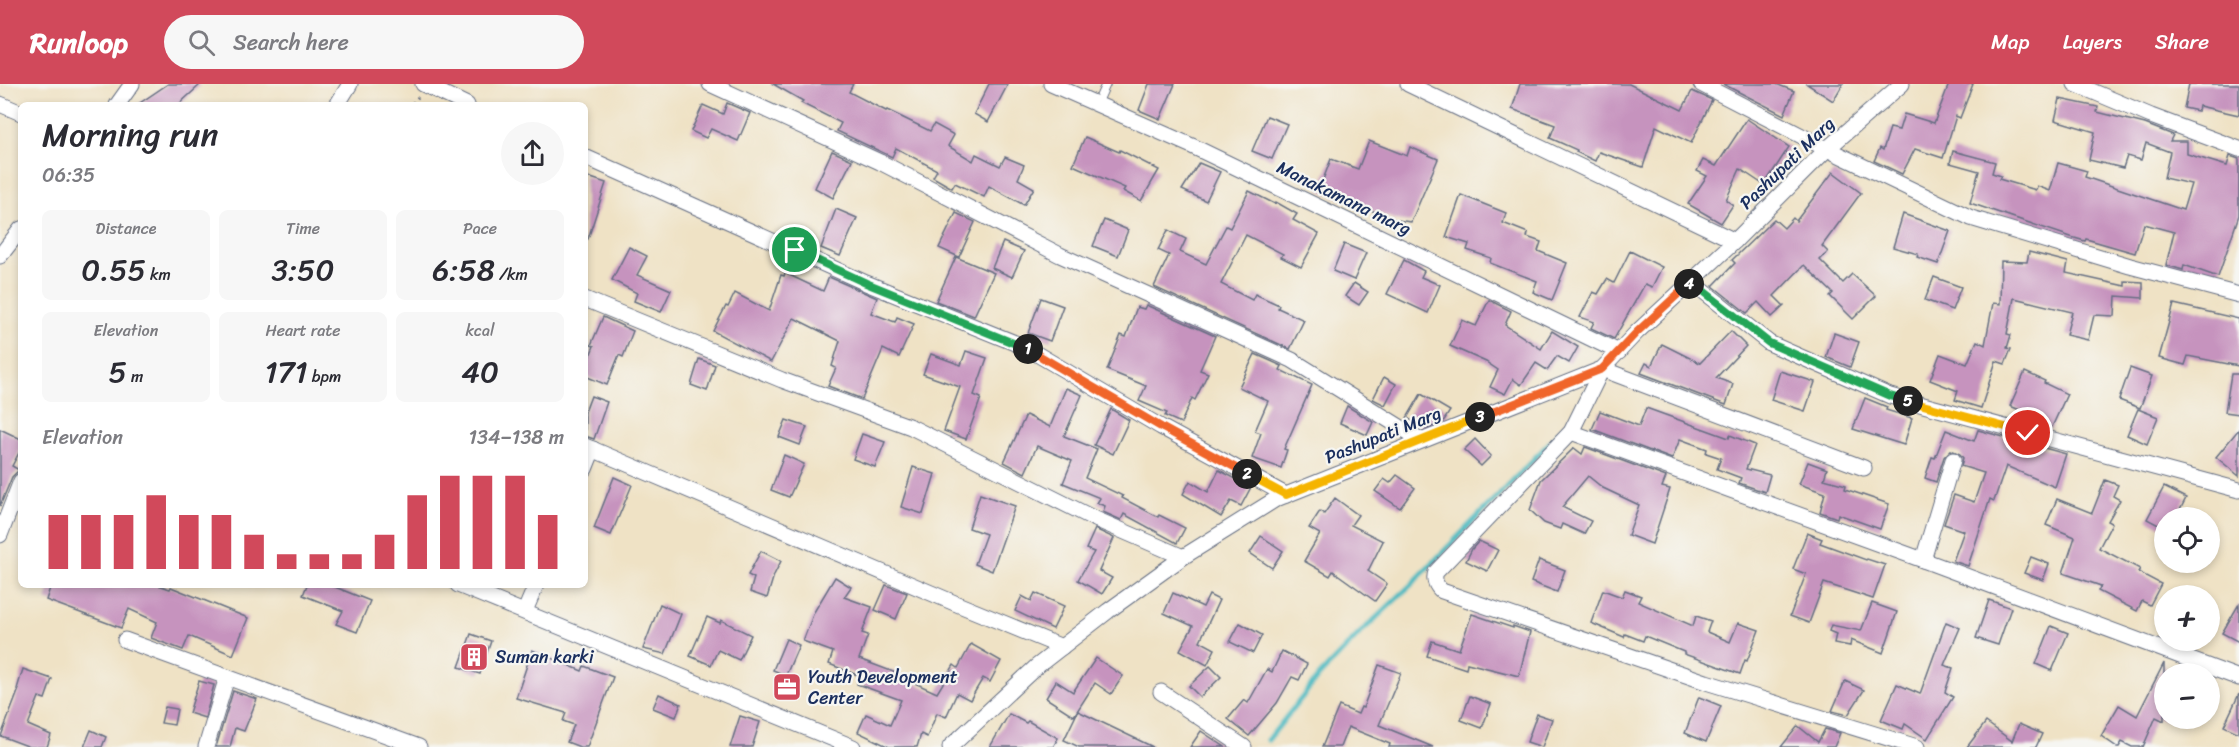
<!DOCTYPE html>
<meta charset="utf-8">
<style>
:root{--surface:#fff;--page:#f7f7f7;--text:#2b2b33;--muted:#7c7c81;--accent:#d1495b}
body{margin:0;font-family:Sriracha,sans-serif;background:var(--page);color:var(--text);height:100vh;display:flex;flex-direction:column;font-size:22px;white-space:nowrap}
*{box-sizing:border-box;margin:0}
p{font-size:20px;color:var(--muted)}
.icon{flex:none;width:33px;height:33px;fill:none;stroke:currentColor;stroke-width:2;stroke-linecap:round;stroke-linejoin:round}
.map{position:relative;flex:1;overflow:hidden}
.side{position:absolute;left:18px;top:18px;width:570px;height:486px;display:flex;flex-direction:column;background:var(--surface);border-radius:9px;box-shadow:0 3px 9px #0003}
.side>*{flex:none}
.controls{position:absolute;left:2154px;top:423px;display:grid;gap:12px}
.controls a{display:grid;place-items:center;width:66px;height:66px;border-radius:50%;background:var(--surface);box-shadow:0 3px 9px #0003;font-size:30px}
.pin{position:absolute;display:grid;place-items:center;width:51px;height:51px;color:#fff;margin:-26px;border:3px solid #fff;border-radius:50%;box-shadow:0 2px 6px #0007}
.km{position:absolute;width:30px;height:30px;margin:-15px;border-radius:50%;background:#222;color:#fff;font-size:16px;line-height:30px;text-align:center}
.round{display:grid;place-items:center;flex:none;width:63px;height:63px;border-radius:32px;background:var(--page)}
.head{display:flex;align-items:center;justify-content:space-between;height:102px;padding:0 24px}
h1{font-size:33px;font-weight:600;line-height:45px}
.metrics{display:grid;grid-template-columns:repeat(3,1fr);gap:9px;height:102px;padding:6px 24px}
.metrics div{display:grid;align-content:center;border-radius:9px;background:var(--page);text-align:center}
.metrics b{font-size:30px;font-weight:600}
.metrics small{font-size:16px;font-weight:400}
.metrics p{font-size:16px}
.chart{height:168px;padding:12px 24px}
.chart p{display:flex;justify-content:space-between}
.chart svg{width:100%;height:108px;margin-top:6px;stroke:var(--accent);stroke-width:6}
header{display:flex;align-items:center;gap:36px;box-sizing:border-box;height:84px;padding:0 30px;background:var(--accent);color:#fff}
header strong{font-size:28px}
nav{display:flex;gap:33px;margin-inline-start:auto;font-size:21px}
.search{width:420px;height:54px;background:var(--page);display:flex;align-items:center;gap:15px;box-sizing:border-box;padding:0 21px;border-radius:33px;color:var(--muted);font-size:22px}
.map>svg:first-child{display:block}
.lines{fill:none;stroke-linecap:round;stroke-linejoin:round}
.stream{stroke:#4bbac1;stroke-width:5}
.building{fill:#c693be}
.service-casing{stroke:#656e82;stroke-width:10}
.minor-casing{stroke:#656e82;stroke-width:17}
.path{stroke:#656e82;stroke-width:3;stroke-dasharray:4.5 4.5;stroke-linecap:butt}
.service{stroke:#fff;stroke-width:8}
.minor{stroke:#fff;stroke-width:15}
.split-1-casing{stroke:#fff;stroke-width:12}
.split-2-casing{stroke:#fff;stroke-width:12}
.split-3-casing{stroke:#fff;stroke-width:12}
.split-4-casing{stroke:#fff;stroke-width:12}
.split-5-casing{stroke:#fff;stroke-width:12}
.split-6-casing{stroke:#fff;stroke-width:12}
.split-1{stroke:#22a559;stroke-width:8}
.split-2{stroke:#f0652b;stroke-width:8}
.split-3{stroke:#f5b400;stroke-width:8}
.split-4{stroke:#f0652b;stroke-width:8}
.split-5{stroke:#22a559;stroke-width:8}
.split-6{stroke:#f5b400;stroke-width:8}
.labels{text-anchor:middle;stroke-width:4.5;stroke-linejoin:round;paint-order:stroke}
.street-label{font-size:18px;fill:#1b2f5e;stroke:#f6f6f2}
.poi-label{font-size:18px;fill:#1b2f5e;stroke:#f6f6f2;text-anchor:start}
</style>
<header>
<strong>Runloop</strong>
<div class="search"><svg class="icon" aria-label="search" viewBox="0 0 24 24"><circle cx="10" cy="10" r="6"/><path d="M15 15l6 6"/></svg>Search here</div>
<nav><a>Map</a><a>Layers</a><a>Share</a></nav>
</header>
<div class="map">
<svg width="2239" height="663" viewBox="0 0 2239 663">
<rect width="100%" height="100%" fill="#f6f6f2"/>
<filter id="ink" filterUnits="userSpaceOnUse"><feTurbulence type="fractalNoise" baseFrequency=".0167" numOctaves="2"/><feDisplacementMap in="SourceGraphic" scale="12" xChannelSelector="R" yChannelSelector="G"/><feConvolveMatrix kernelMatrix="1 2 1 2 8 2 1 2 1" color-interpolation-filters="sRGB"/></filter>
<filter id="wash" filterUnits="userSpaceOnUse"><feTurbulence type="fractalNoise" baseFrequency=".008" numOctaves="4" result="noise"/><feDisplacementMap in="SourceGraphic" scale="24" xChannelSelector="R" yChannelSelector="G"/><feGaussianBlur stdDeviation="1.35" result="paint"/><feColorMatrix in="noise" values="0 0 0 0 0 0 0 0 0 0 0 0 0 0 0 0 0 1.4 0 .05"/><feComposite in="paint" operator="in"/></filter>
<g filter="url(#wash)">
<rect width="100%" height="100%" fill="#efe2c5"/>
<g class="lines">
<path class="stream" d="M1268 656 1319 592 1359 550 1412 500 1564 344"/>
</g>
<g id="blocks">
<g class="building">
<path d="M168 0H201L178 21H137Z"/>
<path d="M773 0H853L849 8 886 27 887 26 930 47 934 40 954 51 948 62 973 77 976 70 1000 82 1005 73 1024 81 1018 95 1034 104 1024 121 989 102 984 113 955 99 952 104 933 93 937 86 896 64 892 73 837 47 841 39 801 19 803 17Z"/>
<path d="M989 0H1008L988 38 974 30Z"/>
<path d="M1149 0H1175L1160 35 1139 26Z"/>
<path d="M1520 0H1629L1682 26 1692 7 1712 16 1691 59 1656 42 1643 83 1599 68 1595 77 1576 68 1577 66 1550 54 1555 41 1512 25Z"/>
<path d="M1723 0H1776L1794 7 1784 31Z"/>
<path d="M1807 0H1843L1833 17Z"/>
<path d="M1949 0H1973L1960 34 1956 32 1943 74 1915 65 1902 90 1874 77 1880 64 1883 66 1890 44 1899 46 1904 30 1934 39Z"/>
<path d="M2189 0H2239V31L2199 22 2198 27 2184 24Z"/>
<path d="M2060 15 2098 23 2097 28 2145 40 2173 51 2170 57H2187V70L2227 82 2230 72 2239 75V131L2218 193 2184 181 2183 186 2166 181 2174 148 2144 140 2135 169 2086 155 2085 157 2071 153 1970 119 1979 87 1950 79 1953 67 1995 78 1992 89 2001 92 1999 95 2036 106 2037 102 2050 107 2058 79 2087 87 2085 93 2183 126 2191 100 2164 94 2170 68 2146 59 2141 76 2127 72 2123 84 2089 76 2095 48 2055 36Z"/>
<path d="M727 19 750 29 738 57 711 45 706 54 691 47 703 21 723 30Z"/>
<path d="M1267 32 1287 40 1272 75 1252 67Z"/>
<path d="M1747 35 1789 63 1764 101 1740 85 1726 116 1733 121 1721 139 1688 120 1707 92 1697 87 1703 76 1716 82Z"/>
<path d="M1085 53 1119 68 1120 66 1159 86 1141 117 1123 107 1125 104 1073 81Z"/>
<path d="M1369 57 1407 72 1410 63 1438 75 1411 138 1396 136 1319 106 1331 75 1358 85Z"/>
<path d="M832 67 852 76 833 114 815 104Z"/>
<path d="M1199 79 1220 88 1206 117 1182 106Z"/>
<path d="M1833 88 1861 109 1822 162 1828 168 1820 176 1843 199 1852 190 1876 212 1853 235 1830 212 1833 209 1804 181 1774 212 1784 222 1772 233 1758 218 1747 229 1713 202 1735 179 1732 176 1774 135 1784 144 1793 134 1796 137Z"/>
<path d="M585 92 606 99 588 155H585Z"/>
<path d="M1249 107 1275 120 1276 118 1297 130 1293 136 1319 150 1301 183 1281 173 1283 170 1246 151 1221 200 1252 216 1255 210 1279 221 1278 224 1304 236 1290 265 1154 203 1169 171 1158 166 1168 146 1186 155 1180 168 1206 180 1226 142 1230 144Z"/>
<path d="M1461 111 1506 129 1503 139 1528 149 1527 153 1541 158 1538 167 1567 179 1552 216 1533 208 1537 197 1490 179 1491 174 1467 166 1469 160 1446 153Z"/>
<path d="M836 125 857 134 840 172 821 164Z"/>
<path d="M956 129 975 138 959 173 939 164Z"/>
<path d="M1903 130 1950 147 1938 180 1917 173 1918 170 1893 163Z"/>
<path d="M1104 136 1128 146 1118 172 1093 162Z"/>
<path d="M1003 158 1024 167 1012 193 992 184Z"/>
<path d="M1344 160 1366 169 1354 196 1333 187Z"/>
<path d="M629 163 647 172 637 191 671 206 661 228 634 217 637 209 612 196Z"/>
<path d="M1630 167 1662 183 1652 203 1645 200 1614 255 1591 244 1594 238 1580 233 1593 208 1598 210 1607 195 1614 199Z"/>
<path d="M2029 168 2068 178 2066 189 2125 202V197L2143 198V214L2116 212 2115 232 2094 231 2088 256 2066 251 2072 228 2014 214 2007 250 2011 251 2007 264 2011 265 2005 280 1996 277 1981 324 1955 316 1958 307 1930 296 1940 270 1967 280 1977 257 1985 261 1993 219 2000 220 2001 177 2027 178Z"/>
<path d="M956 173 994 189 974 232 936 217Z"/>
<path d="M1404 176 1424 187 1421 193 1440 201 1428 229 1387 210Z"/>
<path d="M785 189 823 207 829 193 877 214 871 229 895 238 897 233 914 240 899 273 883 265 862 315 828 302 836 284 832 282 840 257 794 234 771 278 713 247 726 222 728 223 735 209 769 227 781 191 784 192Z"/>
<path d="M1934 193 1961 203 1952 226 1925 216Z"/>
<path d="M1354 199 1368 208 1359 221 1345 212Z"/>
<path d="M1041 214 1063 222 1050 257 1028 249Z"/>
<path d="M1489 216 1511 227 1505 241 1541 265 1552 247 1578 263 1569 279 1557 272 1547 286 1536 279 1521 301 1513 295 1505 310 1490 303 1498 286 1486 278 1450 262 1462 236 1476 242Z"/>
<path d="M2174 220 2239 235V282L2188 272 2185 281 2159 274Z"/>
<path d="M1146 221 1215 252 1200 286 1208 289 1195 316 1192 314 1181 339 1165 332 1167 329 1139 317 1146 302 1107 286 1121 251 1126 253 1137 223 1144 225Z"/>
<path d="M603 233 633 247 623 273 619 271 607 301 585 292V284L594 262 591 261Z"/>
<path d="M1731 247 1746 262 1716 294 1733 300 1726 321 1641 289 1646 279 1651 282 1662 260 1700 279Z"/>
<path d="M1834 249 1859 258 1850 283 1826 273Z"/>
<path d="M966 267 987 274 974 311 981 314 966 355 944 347 960 303 923 290 931 270 961 281Z"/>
<path d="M1255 270 1282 282 1280 286 1312 301 1284 365 1287 366 1281 384 1252 374 1261 349 1255 347 1268 317 1239 303Z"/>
<path d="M699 275 715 281 707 307 691 301Z"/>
<path d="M2130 284 2152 292 2140 324 2119 316Z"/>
<path d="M1780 287 1815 298 1805 327 1771 316Z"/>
<path d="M2025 288 2045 297 2044 299 2067 310 2051 345 2032 340 2035 332 2010 322Z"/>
<path d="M2231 290H2239V330L2225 328Z"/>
<path d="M1384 293 1396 300 1385 321 1373 315Z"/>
<path d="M1066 304 1082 311 1064 352 1097 365 1085 394 1123 412 1122 414 1158 433 1159 431 1185 444 1177 459 1124 430 1121 436 1103 428 1105 422 1097 419 1100 414 1063 399 1072 377 1037 362 1025 389 1004 378 1026 331 1050 343Z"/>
<path d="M1421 310 1450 327 1443 338 1426 345 1407 334Z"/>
<path d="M591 312 607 318 594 355 585 352V328Z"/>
<path d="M1865 314 1887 323 1886 326 1912 334 1904 361 1853 345Z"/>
<path d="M1347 322 1373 338 1367 351 1340 339Z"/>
<path d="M1646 324 1729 354 1730 351 1755 361 1746 385 1770 391 1765 408 1739 399 1741 394 1717 385 1721 374 1706 369 1707 365 1680 355 1672 375 1592 345 1600 327 1639 342Z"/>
<path d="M1111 325 1129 336 1113 370 1094 361Z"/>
<path d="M2138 325 2158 333 2147 360 2127 351Z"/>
<path d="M786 336 807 343 800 361 779 353Z"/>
<path d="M0 345 21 355V365L12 382 19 386 12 393 0 422Z"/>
<path d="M2239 345V392L2216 373Z"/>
<path d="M1946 346 1974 357 1978 346 2066 370 2055 403 2006 382 1994 417 1990 415 1968 482 1953 477 1964 447 1944 440 1954 411 1974 418 1984 389 1961 382 1963 374 1960 370 1951 366 1944 373 1936 398 1925 394 1932 373 1935 374Z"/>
<path d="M862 350 885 358 875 383 853 375Z"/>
<path d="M1475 355 1491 372 1481 382 1464 366Z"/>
<path d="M1585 363 1666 393 1662 403 1670 405 1652 460 1628 451 1639 421 1603 404 1588 392 1562 423 1591 437 1584 450 1562 440 1560 445 1544 439 1530 426 1541 396 1574 364 1582 370Z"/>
<path d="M784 371 804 380 789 413 771 406Z"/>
<path d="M1808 378 1827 385 1824 395 1846 401 1845 405 1889 420 1880 445 1838 430 1837 434 1820 428 1825 409 1799 400Z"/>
<path d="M913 383 935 390 923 430 901 423Z"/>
<path d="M1219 386 1251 403 1241 422 1231 417 1221 433 1183 410 1190 397 1208 408Z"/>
<path d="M1397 391 1415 404 1400 424 1375 407 1384 395 1390 399Z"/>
<path d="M614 393 632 401 611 451 594 444Z"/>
<path d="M2105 396 2118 401 2113 412 2120 416 2108 437 2112 439 2099 464 2140 485 2138 488 2161 500 2150 521 2142 517 2137 527 2098 507 2101 502 2063 489 2075 453 2046 441 2057 415 2092 429Z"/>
<path d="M2164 403 2186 414 2176 434H2164V444L2147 435Z"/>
<path d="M980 410 1015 422 992 487 975 480 986 450 969 444Z"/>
<path d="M1335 414 1358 431 1351 441 1383 457 1368 487 1387 500 1375 517 1333 487 1330 492 1304 477 1320 450 1309 444 1320 427 1324 430Z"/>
<path d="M1095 445 1114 454 1099 487 1112 494 1102 510 1078 496 1094 468 1086 465Z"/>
<path d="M1807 449 1822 455 1820 459 1866 476 1867 475 1885 481 1873 515 1824 499 1809 539 1790 532 1806 490 1793 485Z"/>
<path d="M1261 452 1283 467 1272 484 1250 469Z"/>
<path d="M1479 457 1498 466 1487 487 1466 477 1472 465Z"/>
<path d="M761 467 781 477 774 491 767 514 750 508 754 494 748 491Z"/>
<path d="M2031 473 2049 480 2043 496 2024 489Z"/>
<path d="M1539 476 1565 486 1557 508 1531 498Z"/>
<path d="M835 493 851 503 844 513 872 523 862 549 868 551 859 575 899 590V592L937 609 954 581 958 584 971 560 1001 577 990 598 983 594 970 616 957 609 946 633 937 629 927 653 921 650 917 663H889L858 648 866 630 890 641 901 616 857 600 860 592 829 580 833 568 803 557 814 528Z"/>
<path d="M51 501H158L170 505 171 503 248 534 233 571 189 552 183 566 151 554 157 538 129 525 121 544 46 516Z"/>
<path d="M307 501H330L370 517 357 548 336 540 343 527 303 511Z"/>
<path d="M886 501 907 509 896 535 875 526Z"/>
<path d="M1603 506 1622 513 1625 506 1641 512 1638 518 1693 542 1696 532 1711 537 1707 548 1730 558 1738 539 1759 546 1747 577 1745 576 1740 590 1684 570V568L1645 552 1643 557 1625 550 1624 553 1591 539Z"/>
<path d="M1035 509 1064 522 1053 545 1015 527 1022 512 1031 517Z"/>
<path d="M1173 509 1203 523 1209 511 1219 516 1200 557 1215 565 1207 581 1180 566 1193 542 1164 529Z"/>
<path d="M1989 516 2011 524 1998 561 1976 554Z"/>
<path d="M1872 519 1897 528 1883 569 1851 556 1850 562 1834 559 1836 550 1829 547 1831 541 1861 547Z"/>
<path d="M660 520 681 530 665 570 643 565Z"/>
<path d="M2239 520V558L2222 549Z"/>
<path d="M1472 530 1513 544V542L1530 548 1519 592 1467 579 1466 585 1427 572 1432 557 1459 566Z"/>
<path d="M707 533 720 539 721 536 751 551 739 576 718 566 711 581 690 572Z"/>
<path d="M1946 538 1960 544 1944 581 1953 584 1945 608 1953 613 1927 655 1905 640 1903 645 1881 636 1897 600 1920 610Z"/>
<path d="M1240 539 1262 551 1253 569 1230 558Z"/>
<path d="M2051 542 2068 549 2052 587 2036 580Z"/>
<path d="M471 550 491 557 480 590 459 583Z"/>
<path d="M786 555 799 561 786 591 773 586Z"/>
<path d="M532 566 582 587 584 582 613 593 587 663H580L567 658 574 641 563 637 566 629 516 614Z"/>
<path d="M1282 567 1307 580 1299 596 1292 593 1277 619 1249 652 1228 635 1244 616 1248 619 1267 585 1272 588Z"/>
<path d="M1096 574 1123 592 1111 610 1095 599 1074 632 1046 614 1056 597 1073 608Z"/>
<path d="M2164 579V637L2156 633 2143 663H2132L2122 658 2119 663H2117L2101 652 2119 621 2137 632Z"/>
<path d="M1379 581 1401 589 1379 641 1433 663H1389L1390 660 1348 643 1340 663H1322L1339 622 1358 630 1361 623 1363 624Z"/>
<path d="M1210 582 1221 593 1200 613 1189 602Z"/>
<path d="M23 585 52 595 45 615 39 613 28 641 51 651 47 663H30L1 652 19 605H17Z"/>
<path d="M199 597 214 601 205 634 189 629Z"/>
<path d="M1845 597 1864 606 1848 631 1832 627Z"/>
<path d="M233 607 257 615 244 647 235 644 230 663H216Z"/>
<path d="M659 610 681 620 676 633 653 624Z"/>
<path d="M2239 610V649L2224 642Z"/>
<path d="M1470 612 1491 620 1482 644 1461 636Z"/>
<path d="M1699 613 1721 622 1706 658 1685 649Z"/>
<path d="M165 623 177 625 174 641 161 639Z"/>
<path d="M1078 627 1153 663H1079L1064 656Z"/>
<path d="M1009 630 1026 639 1028 637 1058 654 1053 663H990Z"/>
<path d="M1537 630 1552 635 1542 663 1527 658Z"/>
<path d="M740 632 760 638 752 663H730Z"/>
<path d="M1986 638 2012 657 2019 640 2042 650 2036 663H1967Z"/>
<path d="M1798 642 1818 658 1825 645 1840 649 1834 663H1781Z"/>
<path d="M91 646 106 653 102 663H84Z"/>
<path d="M1201 647 1225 663H1190Z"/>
</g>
</g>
</g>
<g filter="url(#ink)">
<use href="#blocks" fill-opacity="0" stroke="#656e82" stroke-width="1.5"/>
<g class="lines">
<g class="service-casing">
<path id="service" d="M1097 20 1106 0"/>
</g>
<g class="minor-casing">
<g id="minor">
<path d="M423 0 467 21"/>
<path d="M710 0 880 78 1060 171 1292 276 1421 356"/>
<path d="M1051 0 1192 62 1619 268"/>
<path d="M1408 0 1735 157"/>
<path d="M1701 0 1827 65 1971 134 2130 182 2239 211"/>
<path d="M2075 0 2151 32 2239 65"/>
<path d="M0 20 21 29"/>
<path d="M117 21 132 0"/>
<path d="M337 21 350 0"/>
<path d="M585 73 866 199 1025 263 1161 343 1286 411"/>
<path d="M0 172 21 145"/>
<path d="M1692 198 1769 259 1890 312 2239 406"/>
<path d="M585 215 782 296 911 343 1093 434 1183 473"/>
<path d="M1571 348 1923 476 2239 594"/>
<path d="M585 362 957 520 1062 563"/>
<path d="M1864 384 1602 285 1571 348 1436 488C1433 495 1436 502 1442 507L1706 598 1917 663"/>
<path d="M585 385 593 365"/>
<path d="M0 451 21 397"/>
<path d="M1923 476 1953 376"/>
<path d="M458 501 853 663"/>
<path d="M525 527 536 501"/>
<path d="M125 556 419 663"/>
<path d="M1161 608 1244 663"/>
<path d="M206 663 227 593"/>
<path d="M950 663 1036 583 1108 527 1183 473 1276 415 1602 285 1637 248 1735 157 1827 65 1902 0"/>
</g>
</g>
<path class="path" d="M411 21 418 13"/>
<use href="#service" class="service"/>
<use href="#minor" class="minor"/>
</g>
</g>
<g class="lines" filter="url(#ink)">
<g class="split-1-casing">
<path id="split-1" d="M795 166 866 199 1028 265"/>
</g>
<g class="split-2-casing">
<path id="split-2" d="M1028 265 1161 343 1247 390"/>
</g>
<g class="split-3-casing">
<path id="split-3" d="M1247 390 1286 411 1480 333"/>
</g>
<g class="split-4-casing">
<path id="split-4" d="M1480 333 1602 285 1637 248 1689 200"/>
</g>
<g class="split-5-casing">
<path id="split-5" d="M1689 200 1692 198 1769 259 1890 312 1908 317"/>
</g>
<g class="split-6-casing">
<path id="split-6" d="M1908 317 2028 349"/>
</g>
<use href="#split-1" class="split-1"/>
<use href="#split-2" class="split-2"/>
<use href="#split-3" class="split-3"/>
<use href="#split-4" class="split-4"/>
<use href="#split-5" class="split-5"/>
<use href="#split-6" class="split-6"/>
</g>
<defs>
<g id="building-square" transform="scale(1.5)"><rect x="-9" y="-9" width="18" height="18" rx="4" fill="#d1495b" stroke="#f6f6f2"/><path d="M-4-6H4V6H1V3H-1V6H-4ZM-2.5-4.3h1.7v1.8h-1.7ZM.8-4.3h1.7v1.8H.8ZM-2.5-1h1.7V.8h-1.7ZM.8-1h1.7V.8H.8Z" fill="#fff"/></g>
<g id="office-square" transform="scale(1.5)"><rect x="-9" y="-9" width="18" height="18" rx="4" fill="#d1495b" stroke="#f6f6f2"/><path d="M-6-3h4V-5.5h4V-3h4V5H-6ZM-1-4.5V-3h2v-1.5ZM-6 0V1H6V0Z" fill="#fff"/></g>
</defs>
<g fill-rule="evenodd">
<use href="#building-square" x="474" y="573"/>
<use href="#office-square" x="787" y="603"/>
</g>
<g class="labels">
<g class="street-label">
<text transform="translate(1787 79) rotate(-44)" y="6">Pashupati Marg</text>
<text transform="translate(1344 114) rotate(26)" y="6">Manakamana marg</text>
<text transform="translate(1383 351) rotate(-22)" y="6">Pashupati Marg</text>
</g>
<g class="poi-label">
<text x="495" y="579">Suman karki</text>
<text x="808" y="599">Youth Development<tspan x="808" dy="21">Center</tspan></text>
</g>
</g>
</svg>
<div class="controls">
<a><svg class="icon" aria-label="locate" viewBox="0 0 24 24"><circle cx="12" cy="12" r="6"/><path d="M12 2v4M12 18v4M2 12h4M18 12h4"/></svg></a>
<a>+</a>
<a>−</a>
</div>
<div class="pin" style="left:795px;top:166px;background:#1e9e55"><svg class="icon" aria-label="arrive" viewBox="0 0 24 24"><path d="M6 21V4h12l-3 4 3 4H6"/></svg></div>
<div class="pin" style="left:2028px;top:349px;background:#d93025"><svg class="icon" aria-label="check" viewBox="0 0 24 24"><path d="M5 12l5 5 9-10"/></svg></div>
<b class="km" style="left:1028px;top:265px">1</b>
<b class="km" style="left:1247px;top:390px">2</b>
<b class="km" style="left:1480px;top:333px">3</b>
<b class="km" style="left:1689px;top:200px">4</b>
<b class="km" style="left:1908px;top:317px">5</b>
<section class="side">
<div class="head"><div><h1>Morning run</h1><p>06:35</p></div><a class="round"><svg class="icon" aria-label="share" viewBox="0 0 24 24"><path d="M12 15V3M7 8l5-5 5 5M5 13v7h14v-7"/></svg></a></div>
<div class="metrics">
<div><p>Distance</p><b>0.55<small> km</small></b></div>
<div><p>Time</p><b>3:50</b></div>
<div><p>Pace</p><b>6:58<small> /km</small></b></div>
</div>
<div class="metrics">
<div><p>Elevation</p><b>5<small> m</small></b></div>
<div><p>Heart rate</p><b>171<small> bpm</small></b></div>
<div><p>kcal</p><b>40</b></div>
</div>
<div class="chart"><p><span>Elevation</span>134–138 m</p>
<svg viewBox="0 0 160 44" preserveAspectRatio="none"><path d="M5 44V22M15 44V22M25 44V22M35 44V14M45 44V22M55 44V22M65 44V30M75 44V38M85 44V38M95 44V38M105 44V30M115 44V14M125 44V6M135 44V6M145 44V6M155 44V22"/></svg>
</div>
</section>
</div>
